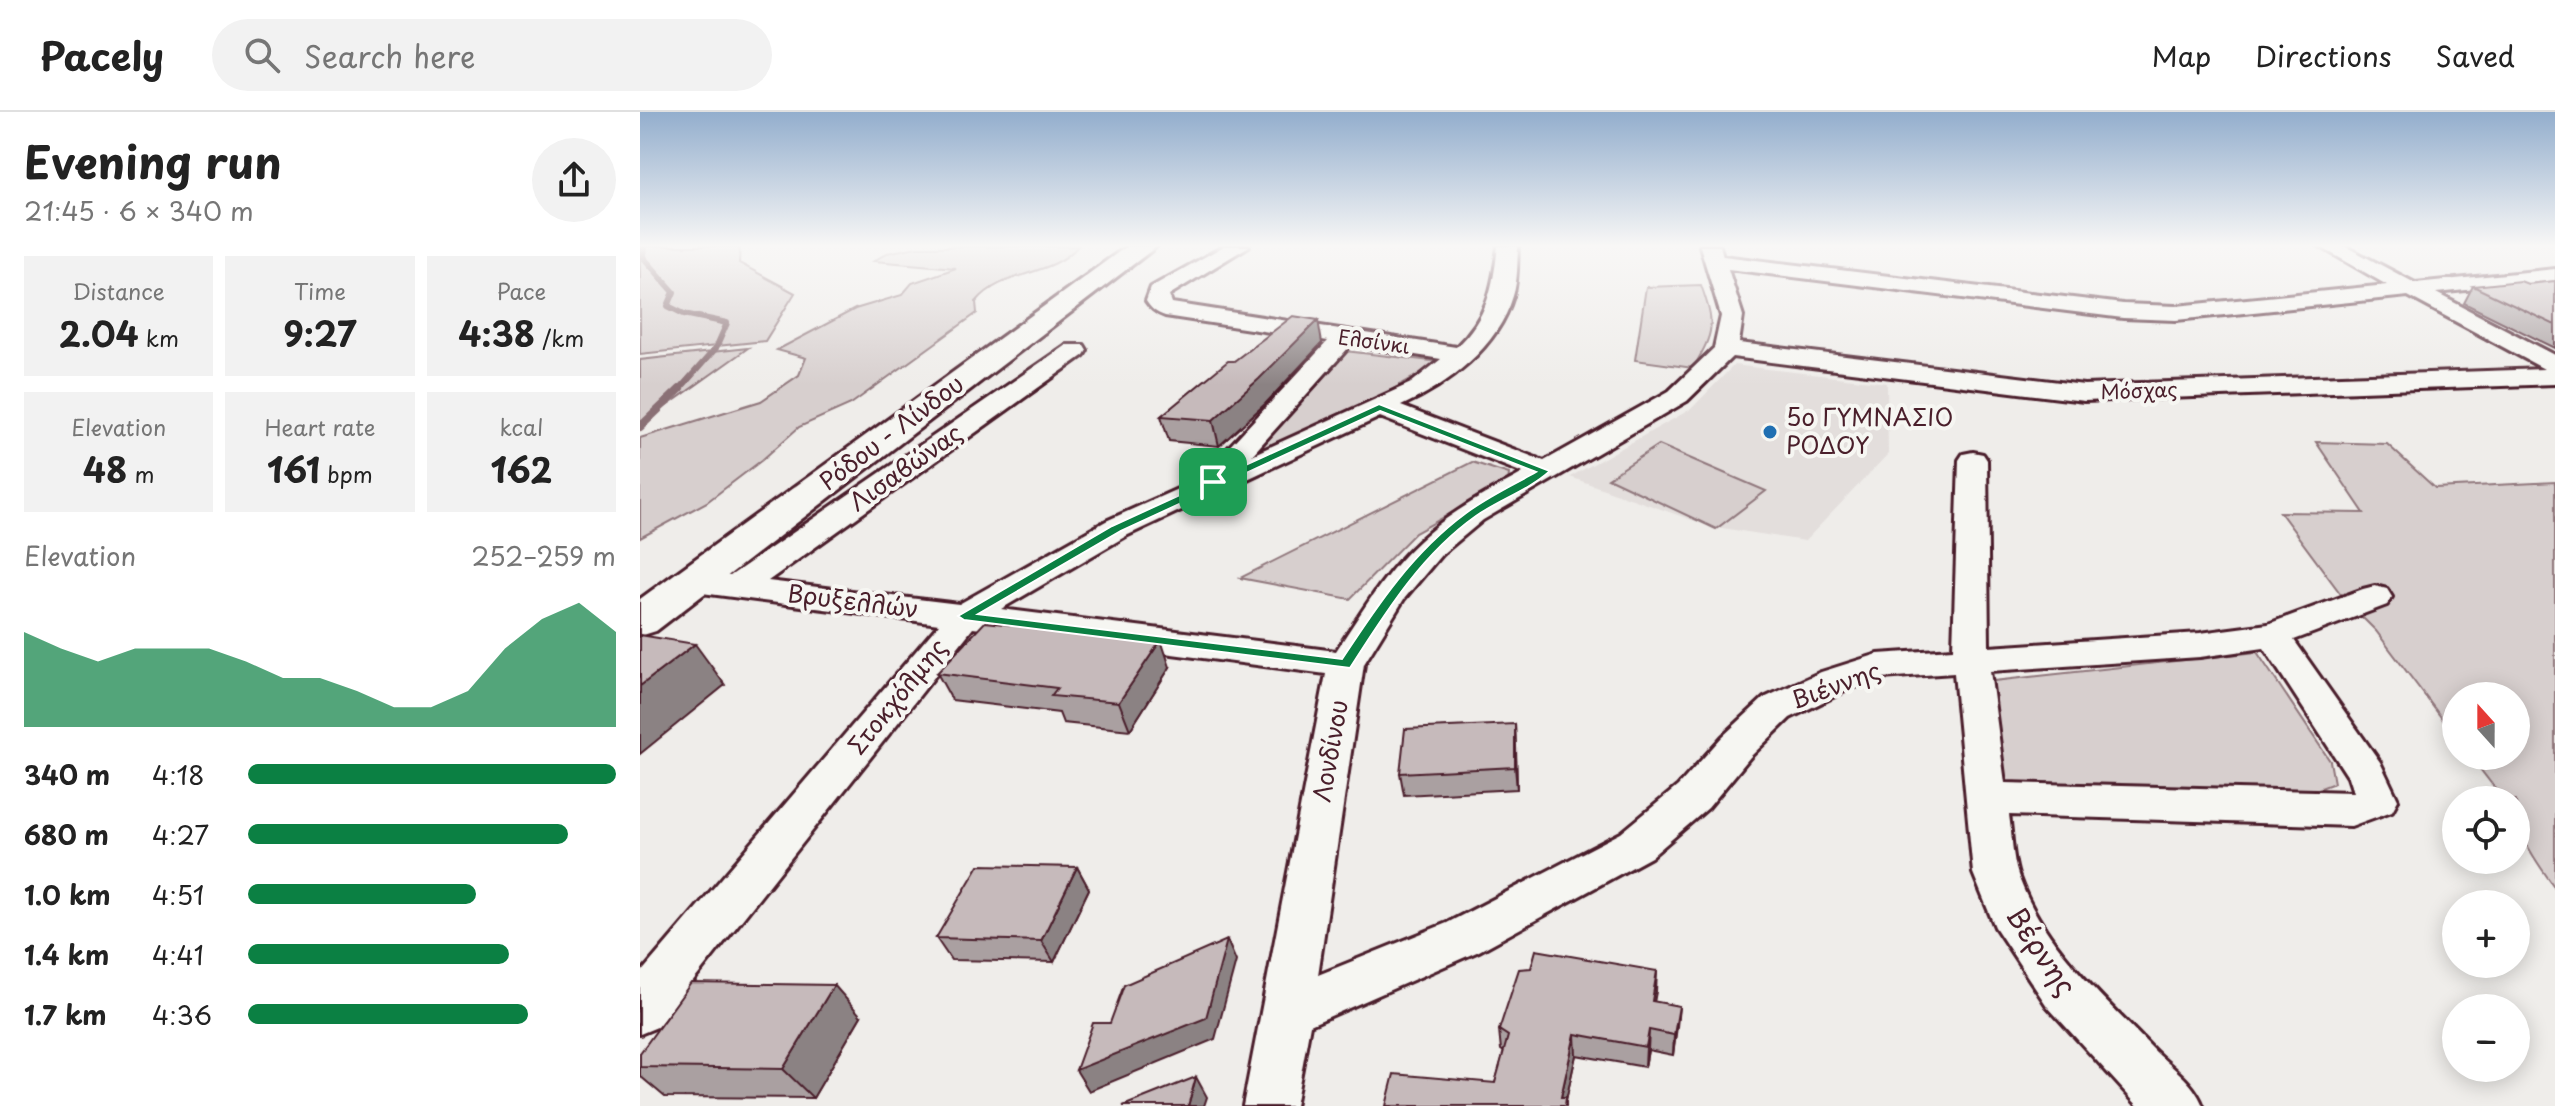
<!DOCTYPE html>
<meta charset="utf-8">
<style>
:root{--surface:#fff;--page:#f2f2f2;--text:#222;--muted:#767676;--line:#e0e0e0;--accent:#0b8043}
body{margin:0;font-family:"Playpen Sans",sans-serif;background:var(--page);color:var(--text);height:100vh;display:flex;flex-direction:column;font-size:30px;white-space:nowrap}
*{box-sizing:border-box;margin:0}
p{font-size:26px;color:var(--muted)}
.icon{flex:none;width:44px;height:44px;fill:none;stroke:currentColor;stroke-width:2;stroke-linecap:round;stroke-linejoin:round}
.map{position:relative;flex:1;overflow:hidden}
.drawer{display:flex;flex-direction:column;background:var(--surface);width:640px}
.drawer>*{flex:none}
.needle{width:52px;rotate:339deg}
.tools{position:absolute;left:1802px;top:570px;display:grid;gap:16px}
.tools a{display:grid;place-items:center;width:88px;height:88px;border-radius:50%;background:var(--surface);box-shadow:0 4px 20px #0003;font-size:40px}
.pin{position:absolute;display:grid;place-items:center;width:68px;height:68px;color:#fff;margin:-34px;border-radius:16px;box-shadow:0 4px 12px #0006}
.round{display:grid;place-items:center;flex:none;width:84px;height:84px;border-radius:42px;background:var(--page)}
.overview{display:flex;align-items:center;justify-content:space-between;height:136px;padding:0 24px}
h1{font-size:44px;font-weight:700;line-height:60px}
.figures{display:grid;grid-template-columns:repeat(3,1fr);gap:12px;height:136px;padding:8px 24px}
.figures div{display:grid;align-content:center;border-radius:0px;background:var(--page);text-align:center}
.figures b{font-size:34px;font-weight:700}
.figures small{font-size:22px;font-weight:400}
.figures p{font-size:22px}
.chart{height:224px;padding:16px 24px}
.chart p{display:flex;justify-content:space-between}
.chart svg{width:100%;height:144px;margin-top:8px;fill:var(--accent);opacity:.7}
ul{padding:0 24px;list-style:none;font-size:26px}
li{display:grid;grid-template-columns:128px 96px 1fr;align-items:center;height:60px}
li i{height:20px;border-radius:10px;background:var(--accent)}
header{display:flex;align-items:center;gap:48px;box-sizing:border-box;height:112px;padding:0 40px;background:var(--surface);border-bottom:2px solid var(--line)}
header strong{font-size:38px}
nav{display:flex;gap:44px;margin-inline-start:auto;font-size:28px}
.search{width:560px;height:72px;background:var(--page);display:flex;align-items:center;gap:20px;box-sizing:border-box;padding:0 28px;border-radius:44px;color:var(--muted);font-size:30px}
main{display:flex;flex:1;min-height:0}
.map>svg:first-child{display:block}
.built{fill:#e3dedc}
.green{fill:#d7cfce;stroke:#90777c;stroke-width:2}
.lines{fill:none;stroke-linecap:round;stroke-linejoin:round}
.stream-far1{stroke:#8a6f74;stroke-width:6}
.stream{stroke:#8a6f74;stroke-width:8}
.street-casing{stroke:#4a1f2b;stroke-width:6}
.primary-casing{stroke:#4a1f2b;stroke-width:6}
.street{fill:#f6f6f2;fill-rule:evenodd}
.primary{fill:#f6f6f2;fill-rule:evenodd}
.wall{fill:#aaa0a1;stroke:#4a1f2b;stroke-width:2}
.shaded-wall{fill:#8b8283;stroke:#4a1f2b;stroke-width:2}
.building{fill:#c6babb;stroke:#4a1f2b;stroke-width:2}
.route{fill:#0b8043;stroke:#fff;stroke-width:2;fill-rule:evenodd}
.poi-dot{fill:#1f6fb2;stroke:#f6f6f2;stroke-width:3}
.labels{text-anchor:middle;stroke-width:8;stroke-linejoin:round;paint-order:stroke}
.far-street-label{font-size:20px;fill:#4a1f2b;stroke:#f6f6f2}
.poi-label{font-size:24px;fill:#4a1f2b;stroke:#f6f6f2;text-anchor:start}
.street-label{font-size:24px;fill:#4a1f2b;stroke:#f6f6f2}
.near-street-label{font-size:28px;fill:#4a1f2b;stroke:#f6f6f2}
</style>
<header>
<strong>Pacely</strong>
<div class="search"><svg class="icon" aria-label="search" viewBox="0 0 24 24"><circle cx="10" cy="10" r="6"/><path d="M15 15l6 6"/></svg>Search here</div>
<nav><a>Map</a><a>Directions</a><a>Saved</a></nav>
</header>
<main>
<section class="drawer">
<div class="overview"><div><h1>Evening run</h1><p>21:45 · 6 × 340 m</p></div><a class="round"><svg class="icon" aria-label="share" viewBox="0 0 24 24"><path d="M12 15V3M7 8l5-5 5 5M5 13v7h14v-7"/></svg></a></div>
<div class="figures">
<div><p>Distance</p><b>2.04<small> km</small></b></div>
<div><p>Time</p><b>9:27</b></div>
<div><p>Pace</p><b>4:38<small> /km</small></b></div>
</div>
<div class="figures">
<div><p>Elevation</p><b>48<small> m</small></b></div>
<div><p>Heart rate</p><b>161<small> bpm</small></b></div>
<div><p>kcal</p><b>162</b></div>
</div>
<div class="chart"><p><span>Elevation</span>252–259 m</p>
<svg viewBox="0 0 160 44" preserveAspectRatio="none"><path d="M0 44V15L10 20L20 24L30 20L40 20L50 20L60 24L70 29L80 29L90 33L100 38L110 38L120 33L130 20L140 11L150 6L160 15V44z"/></svg>
</div>
<ul>
<li><b>340 m</b>4:18<i style="width:100%"></i></li>
<li><b>680 m</b>4:27<i style="width:87%"></i></li>
<li><b>1.0 km</b>4:51<i style="width:62%"></i></li>
<li><b>1.4 km</b>4:41<i style="width:71%"></i></li>
<li><b>1.7 km</b>4:36<i style="width:76%"></i></li>
</ul>
</section>
<div class="map">
<svg width="1915" height="994" viewBox="0 0 1915 994">
<rect width="100%" height="100%" fill="#efedea"/>
<filter id="ink" filterUnits="userSpaceOnUse"><feTurbulence type="fractalNoise" baseFrequency=".0125" numOctaves="2"/><feDisplacementMap in="SourceGraphic" scale="16" xChannelSelector="R" yChannelSelector="G"/><feConvolveMatrix kernelMatrix="1 2 1 2 8 2 1 2 1" color-interpolation-filters="sRGB"/></filter>
<g filter="url(#ink)">
<path class="built" d="M1094 253 1247 271 1248 342 1165 429 1069 414 930 365 1051 297Z"/>
<g class="green">
<path d="M0 134H100L99 151 155 181 125 229 0 242Z"/>
<path d="M277 135 438 134C411 166 363 157 336 190L337 201 211 292 159 315 122 348 67 390 0 426V326L121 289 159 263 166 246 137 238 215 197 262 183 272 171 316 156 234 149 247 141Z"/>
<path d="M1061 173C1075 213 1075 219 1053 256L995 248 1006 175Z"/>
<path d="M108 236 0 313V248Z"/>
<path d="M705 239 800 250 746 281 612 347 598 344Z"/>
<path d="M1676 330 1747 332 1795 376 1915 370V776C1895 747 1876 724 1876 688H1864L1830 644H1876V584H1816V625L1736 519 1706 489 1640 400 1724 401Z"/>
<path d="M1019 333 1126 379 1076 417 968 366Z"/>
<path d="M832 350 869 362 868 370 775 421 710 487 600 466Z"/>
<path d="M1617 540 1690 649 1694 671 1665 682 1352 673 1345 570Z"/>
</g>
<g class="lines">
<path class="stream-far1" d="M4 134 3 145 34 180 28 194 44 202 87 211 76 236 38 279"/>
<path class="stream" d="M0 315 40 277"/>
<g class="street-casing">
<path id="street" d="M584 134H609L529 183 532 191 816 235C848 205 853 175 858 134H878C877 151 878 168 873 184 858 235 808 273 761 294L904 349 1029 279 1074 236 1081 204 1060 134H1080L1083 144 1483 192 1536 194 1747 173 1679 134H1705L1775 171 1915 157V169L1796 181 1915 243V272L1444 289 1092 245 1047 289 843 408 801 443 764 487 724 552 678 863 807 811 981 721 1038 674 1082 625 1124 586 1181 560 1238 542 1313 537 1319 348 1323 342 1333 340 1343 342 1347 348 1349 535 1560 521 1628 512 1723 477 1735 474 1747 477 1752 485 1747 493 1654 528 1740 650 1758 688 1752 699 1711 714 1369 703C1372 722 1372 745 1378 763 1402 832 1463 885 1512 936 1531 956 1553 968 1563 994H1498L1407 894 1355 815 1333 761 1314 561 1241 566 1207 578 1150 606 1110 645 1068 696 1011 745 839 839 670 913 655 994H603L686 562 333 516 17 915 0 922V862L299 512 54 480 42 477 38 470 42 463 54 460 90 464 426 233H444L447 238 444 243 128 469 319 492 466 409 571 362 569 358 573 352 688 229 525 204C516 201 511 197 506 189L511 175ZM1088 157 1483 206 1536 208 1768 184 1904 257 1444 273 1099 231 1103 204ZM711 233 801 247 771 271 612 343ZM740 305 883 361C847 381 810 400 779 429 745 460 722 500 696 539L361 497 488 423ZM1624 536 1708 665 1713 680 1365 671 1350 559 1560 545Z"/>
</g>
<g class="primary-casing">
<path id="primary" d="M487 134H517L16 519 0 524V487Z"/>
</g>
<use href="#street" class="street"/>
<use href="#primary" class="primary"/>
</g>
<g class="wall">
<path d="M1915 169V236L1824 191 1833 174 1888 172Z"/>
<path d="M682 231 625 292 579 334 529 329 521 304 594 249Z"/>
<path d="M530 555 490 618 423 611 419 601 312 588 297 561Z"/>
<path d="M875 612 877 677 764 683 760 661Z"/>
<path d="M437 755 449 777 414 850 311 848 296 826Z"/>
<path d="M1017 859 1014 890 1039 894 1033 943 1008 938 1005 955 936 943 926 988 855 971 864 940 861 938 859 918Z"/>
<path d="M221 904 173 986 25 985 0 964V941Z"/>
</g>
<g class="shaded-wall">
<path d="M678 208 682 231 625 292 579 334 573 308Z"/>
<path d="M521 528 530 555 490 618 479 590Z"/>
<path d="M55 532 85 573 0 642V574Z"/>
<path d="M875 612 876 634 877 677 875 655Z"/>
<path d="M437 755 449 777 414 850 401 829Z"/>
<path d="M587 828 596 849 575 927 449 979 436 958Z"/>
<path d="M1017 859 1016 880 1010 910 1012 889Z"/>
<path d="M194 873 221 904 173 986 143 957Z"/>
<path d="M1039 894 1037 915 1033 943 1034 923Z"/>
<path d="M1009 918 1008 938 1005 955 1006 935Z"/>
<path d="M935 922 936 943 926 988V994H925L921 985Z"/>
<path d="M556 965 567 985 564 994H548Z"/>
</g>
<g class="building">
<path d="M1880 169 1888 172 1915 169V213L1833 174Z"/>
<path d="M653 204 678 208 619 267 573 308 521 304 588 249H594Z"/>
<path d="M345 510 521 528 479 590 411 584 417 576 297 561Z"/>
<path d="M0 523 55 532 0 574Z"/>
<path d="M875 612V655L760 661 765 617Z"/>
<path d="M339 753 437 755 401 829 296 826Z"/>
<path d="M587 828 566 906 436 958 453 911H470L484 873Z"/>
<path d="M896 838 1017 859 1012 889 1039 894 1034 923 1009 918 1006 935 935 922 921 985H926L925 994H746L754 962 855 971 868 924 859 918 879 857 891 856Z"/>
<path d="M51 871 194 873 143 957 0 955V941Z"/>
<path d="M556 965 548 994H483Z"/>
</g>
</g>
<linearGradient id="sky" x2="0" y2="1"><stop stop-color="#93aecd"/><stop offset="0.49" stop-color="#f8f7f6"/><stop offset="1" stop-color="#f8f7f6" stop-opacity="0"/></linearGradient>
<rect width="1915" height="273" fill="url(#sky)"/>
<path class="route" d="M739 292 910 359C889 378 859 388 836 404 781 443 746 500 710 556L324 508 318 504 472 414ZM740 299 896 360C873 373 847 385 826 401 773 440 738 492 702 547L338 502 481 419Z"/>
<circle class="poi-dot" cx="1130" cy="320" r="8"/>
<g class="labels">
<g class="far-street-label">
<text transform="translate(734 230) rotate(8)" y="7">Ελσίνκι</text>
<text transform="translate(1499 279) rotate(-2)" y="7">Μόσχας</text>
</g>
<g class="poi-label">
<text x="1146" y="314">5ο ΓΥΜΝΑΣΙΟ<tspan x="1146" dy="28">ΡΟΔΟΥ</tspan></text>
</g>
<g class="street-label">
<text transform="translate(252 321) rotate(-37)" y="8">Ρόδου - Λίνδου</text>
<text transform="translate(266 356) rotate(-35)" y="8">Λισαβώνας</text>
<text transform="translate(213 490) rotate(7)" y="8">Βρυξελλών</text>
<text transform="translate(1196 574) rotate(-20)" y="8">Βιέννης</text>
<text transform="translate(258 585) rotate(-51)" y="8">Στοκχόλμης</text>
<text transform="translate(691 639) rotate(-80)" y="8">Λονδίνου</text>
</g>
<g class="near-street-label">
<text transform="translate(1401 839) rotate(56)" y="10">Βέρνης</text>
</g>
</g>
</svg>
<div class="tools">
<a><svg class="needle" viewBox="-14 -14 28 28"><path d="M0-13l5 13h-10z" fill="#e53935"/><path d="M0 13l5-13h-10z" fill="#767676"/></svg></a>
<a><svg class="icon" aria-label="locate" viewBox="0 0 24 24"><circle cx="12" cy="12" r="6"/><path d="M12 2v4M12 18v4M2 12h4M18 12h4"/></svg></a>
<a>+</a>
<a>−</a>
</div>
<div class="pin" style="left:573px;top:370px;background:#1e9e55"><svg class="icon" aria-label="arrive" viewBox="0 0 24 24"><path d="M6 21V4h12l-3 4 3 4H6"/></svg></div>
</div>
</main>
